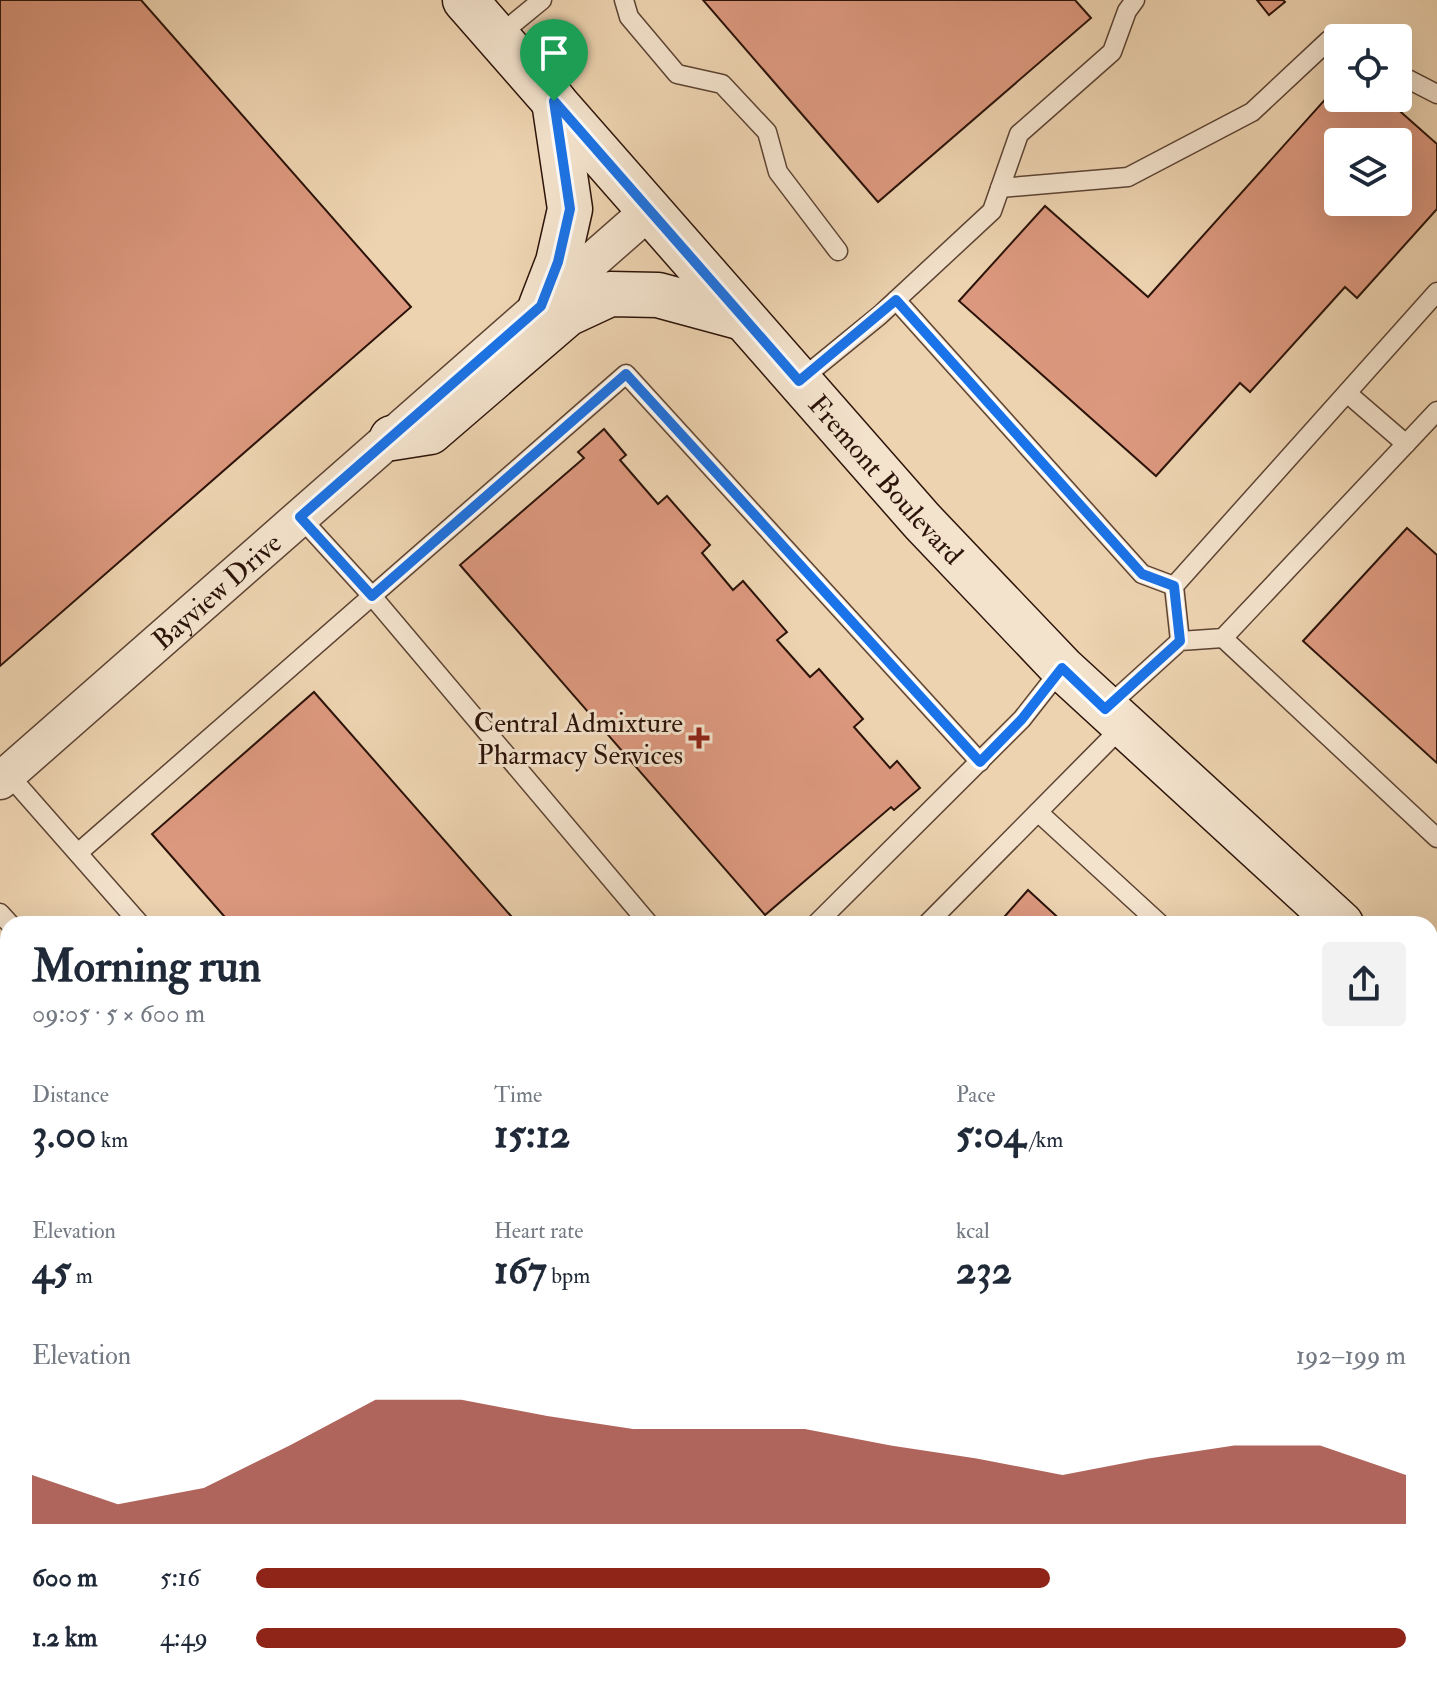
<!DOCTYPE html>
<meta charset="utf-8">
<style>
:root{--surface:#fff;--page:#f2f2f3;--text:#1f2937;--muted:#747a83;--accent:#8f2418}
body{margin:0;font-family:"IM FELL Double Pica",serif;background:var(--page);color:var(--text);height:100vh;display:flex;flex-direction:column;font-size:30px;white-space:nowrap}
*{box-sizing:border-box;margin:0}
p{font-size:26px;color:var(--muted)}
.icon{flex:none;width:44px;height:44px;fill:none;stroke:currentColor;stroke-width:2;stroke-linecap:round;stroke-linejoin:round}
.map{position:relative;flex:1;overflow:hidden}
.drawer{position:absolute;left:0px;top:916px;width:1438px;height:770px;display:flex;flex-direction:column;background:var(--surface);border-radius:24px 24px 0 0;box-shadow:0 8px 32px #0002}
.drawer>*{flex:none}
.buttons{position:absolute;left:1324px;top:24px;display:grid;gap:16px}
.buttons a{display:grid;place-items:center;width:88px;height:88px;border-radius:8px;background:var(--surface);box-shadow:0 8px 32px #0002;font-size:40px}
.pin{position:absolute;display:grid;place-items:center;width:68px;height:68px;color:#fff;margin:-82px -34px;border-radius:50% 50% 50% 0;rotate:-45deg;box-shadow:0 0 8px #0007}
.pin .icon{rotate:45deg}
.round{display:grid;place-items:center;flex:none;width:84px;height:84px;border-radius:8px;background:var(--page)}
.overview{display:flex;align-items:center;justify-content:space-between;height:136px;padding:0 32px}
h1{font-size:44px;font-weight:700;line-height:60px}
.figures{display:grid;grid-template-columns:repeat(3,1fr);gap:12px;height:136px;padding:8px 32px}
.figures div{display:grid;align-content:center}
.figures b{font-size:40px;font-weight:700}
.figures small{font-size:22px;font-weight:400}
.figures p{font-size:22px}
.chart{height:224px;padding:16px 32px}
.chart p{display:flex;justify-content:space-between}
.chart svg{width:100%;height:144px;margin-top:8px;fill:var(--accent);opacity:.7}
ul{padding:0 32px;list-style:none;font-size:26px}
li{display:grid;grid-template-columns:128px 96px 1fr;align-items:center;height:60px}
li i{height:20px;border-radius:10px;background:var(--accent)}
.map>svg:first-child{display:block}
.building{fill:#dc987e;stroke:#2c1309;stroke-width:2;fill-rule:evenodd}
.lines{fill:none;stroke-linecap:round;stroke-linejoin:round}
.service-casing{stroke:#5c4333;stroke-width:21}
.minor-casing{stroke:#5c4333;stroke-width:39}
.secondary-casing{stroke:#2c1309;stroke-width:47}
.service{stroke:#f3e2cc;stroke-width:18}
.minor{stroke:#f3e2cc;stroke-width:36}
.secondary{stroke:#f3e2cc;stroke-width:44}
.route-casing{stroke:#fff;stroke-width:16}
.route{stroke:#1a73e8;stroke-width:10}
.poi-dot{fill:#8f2418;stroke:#f3e2cc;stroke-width:3}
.labels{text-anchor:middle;stroke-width:6;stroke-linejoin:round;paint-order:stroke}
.street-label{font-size:28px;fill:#2c1309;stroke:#f3e2cc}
.poi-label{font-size:28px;fill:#2c1309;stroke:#f3e2cc;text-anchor:end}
</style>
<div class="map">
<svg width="1437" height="1685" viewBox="0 0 1437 1685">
<rect width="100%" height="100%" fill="#edd3b0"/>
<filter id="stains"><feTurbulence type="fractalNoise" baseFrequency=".0025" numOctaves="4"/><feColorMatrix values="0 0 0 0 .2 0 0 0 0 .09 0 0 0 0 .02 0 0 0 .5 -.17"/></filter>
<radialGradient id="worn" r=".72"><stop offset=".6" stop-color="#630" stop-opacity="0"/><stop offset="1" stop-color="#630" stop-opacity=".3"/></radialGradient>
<g class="building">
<path d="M0 0H141L411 307 0 666Z"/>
<path d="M703 0H1075L1091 18 878 202Z"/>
<path d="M1257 0H1283L1285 2 1269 15Z"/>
<path d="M1338 85V98H1385L1437 144V209L1357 298 1345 287 1250 392 1240 383 1156 476 959 301 1045 206 1148 297ZM1338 142H1398V202H1338Z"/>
<path d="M604 429 626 455 620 460 658 504 667 496 710 545 702 553 733 590 743 581 787 632 777 640 810 677 819 669 863 719 854 727 890 768 897 761 920 788 894 810 891 807 765 915 460 565 584 458 578 452Z"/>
<path d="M1407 528 1437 555V763L1303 641Z"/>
<path d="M314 692 518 924H218L224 916 152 834Z"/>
<path d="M1028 890 1065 924H998Z"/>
<path d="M0 1048 8 1057V1371L0 1362Z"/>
<path d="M1437 1530V1684L1430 1678V1537Z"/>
<path d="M287 1678H400L392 1685H293Z"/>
<path d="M541 1678H567L573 1685H533Z"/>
</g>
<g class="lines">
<g class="service-casing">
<g id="service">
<path d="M624 0 629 17 677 74 722 84 767 132 778 172 838 251"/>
<path d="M497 37 542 0"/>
<path d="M1398 74 1437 94"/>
<path d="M1000 188 1128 177 1252 112 1329 40 1338 44"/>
<path d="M896 300 1142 574 1174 586"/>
<path d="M799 381 880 315 992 211 1019 134 1112 52 1127 11 1135 0"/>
<path d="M1347 393 1406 444"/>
<path d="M300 517 372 596 649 924"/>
<path d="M1223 638 1437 838"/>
<path d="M1180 641 1174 586 1437 292"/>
<path d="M1105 709 1180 641 1223 638 1437 411"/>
<path d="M8 774 140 924"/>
<path d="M1038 812 1160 924"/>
<path d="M78 853 626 374 980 762"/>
<path d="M0 913 10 924"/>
<path d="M816 924 1022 719 1062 668"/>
<path d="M927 924 1123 726"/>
<path d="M1430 1452 1437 1445"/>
<path d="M0 1536 8 1545"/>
<path d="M125 1678 131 1685"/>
<path d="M659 1678 665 1685"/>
<path d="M782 1678 788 1685"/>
<path d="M1175 1678 1182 1685"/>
<path d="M1313 1678 1320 1685"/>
<path d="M468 1685 476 1678"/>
<path d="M857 1685 861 1678"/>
</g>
</g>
<g class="minor-casing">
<g id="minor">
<path id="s1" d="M0 781 650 210"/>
<path d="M1430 1288 1437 1280"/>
<path d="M1071 1685 1077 1678"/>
</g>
</g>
<g class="secondary-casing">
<g id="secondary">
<path id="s2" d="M465 0 922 521 1062 668 1341 924"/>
<path d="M541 306 558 262 570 209 554 101"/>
<path d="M392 438 430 432 567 314 610 294 658 295 743 318"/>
<path d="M1430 1004 1437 1010"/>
</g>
</g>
<use href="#service" class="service"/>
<use href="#minor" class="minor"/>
<use href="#secondary" class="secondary"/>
</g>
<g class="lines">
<g class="route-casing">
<path id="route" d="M554 101 799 381 896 300 1142 574 1174 586 1180 641 1105 709 1062 668 1022 719 980 762 626 374 372 596 300 517 541 306 558 262 570 209Z"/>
</g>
<use href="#route" class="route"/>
</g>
<path class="poi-dot" d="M695 726h8v8h8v8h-8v8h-8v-8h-8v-8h8z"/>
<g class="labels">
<g class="street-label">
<text dy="10" stroke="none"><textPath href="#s2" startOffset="638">Fremont Boulevard</textPath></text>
<text dy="10" stroke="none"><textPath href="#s1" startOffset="288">Bayview Drive</textPath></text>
</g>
<g class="poi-label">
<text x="683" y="732">Central Admixture<tspan x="683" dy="32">Pharmacy Services</tspan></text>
</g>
</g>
<rect width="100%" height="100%" filter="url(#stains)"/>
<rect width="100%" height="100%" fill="url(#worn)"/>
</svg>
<div class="buttons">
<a><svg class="icon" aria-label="locate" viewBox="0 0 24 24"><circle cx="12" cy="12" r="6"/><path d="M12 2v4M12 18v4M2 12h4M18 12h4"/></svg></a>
<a><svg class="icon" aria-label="layers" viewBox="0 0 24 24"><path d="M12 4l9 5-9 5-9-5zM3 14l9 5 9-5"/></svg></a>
</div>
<div class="pin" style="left:554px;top:101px;background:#1e9e55"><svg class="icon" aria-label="arrive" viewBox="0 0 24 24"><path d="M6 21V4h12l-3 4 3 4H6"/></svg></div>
<section class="drawer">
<div class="overview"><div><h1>Morning run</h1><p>09:05 · 5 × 600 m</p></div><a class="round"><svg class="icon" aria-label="share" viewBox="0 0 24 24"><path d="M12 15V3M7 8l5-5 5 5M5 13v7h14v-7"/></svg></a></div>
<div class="figures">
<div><p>Distance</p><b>3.00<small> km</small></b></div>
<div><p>Time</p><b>15:12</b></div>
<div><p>Pace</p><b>5:04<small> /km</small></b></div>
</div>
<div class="figures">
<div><p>Elevation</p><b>45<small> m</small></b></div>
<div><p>Heart rate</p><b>167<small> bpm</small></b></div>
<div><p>kcal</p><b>232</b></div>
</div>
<div class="chart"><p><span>Elevation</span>192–199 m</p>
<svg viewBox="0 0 160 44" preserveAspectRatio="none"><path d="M0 44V29L10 38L20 33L30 20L40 6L50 6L60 11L70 15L80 15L90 15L100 20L110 24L120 29L130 24L140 20L150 20L160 29V44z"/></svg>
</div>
<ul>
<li><b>600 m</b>5:16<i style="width:69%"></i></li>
<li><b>1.2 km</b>4:49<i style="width:100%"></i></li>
</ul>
</section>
</div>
